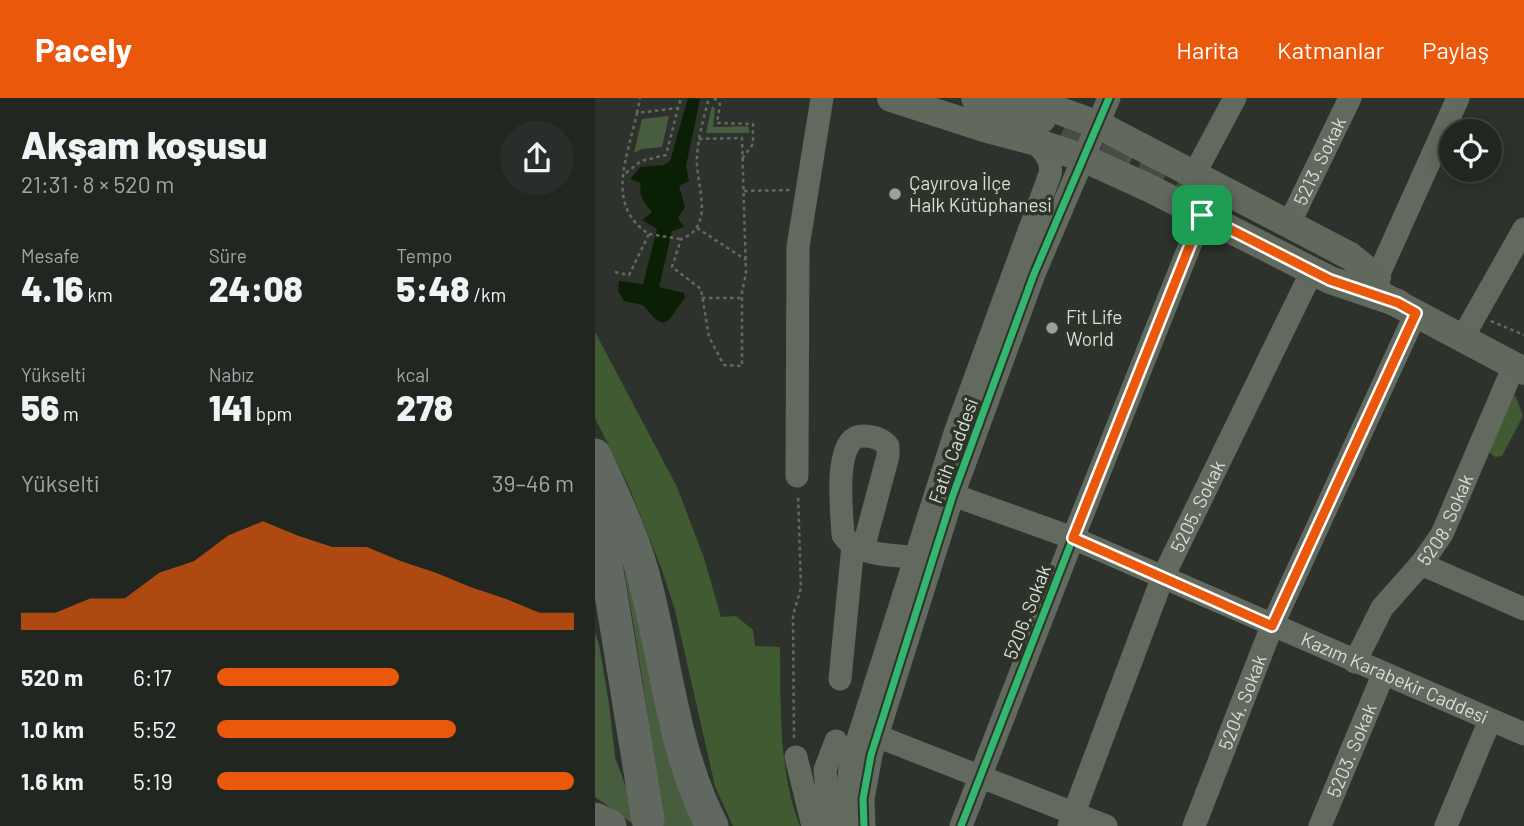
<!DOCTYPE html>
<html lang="tr">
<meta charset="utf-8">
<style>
:root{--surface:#222621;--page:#2a2e2a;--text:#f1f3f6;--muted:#a2a5a5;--line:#3f433f;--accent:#ea580c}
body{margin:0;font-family:Barlow,sans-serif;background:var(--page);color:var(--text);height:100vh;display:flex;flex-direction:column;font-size:26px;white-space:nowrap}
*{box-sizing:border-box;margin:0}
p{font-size:23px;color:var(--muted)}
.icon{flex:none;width:38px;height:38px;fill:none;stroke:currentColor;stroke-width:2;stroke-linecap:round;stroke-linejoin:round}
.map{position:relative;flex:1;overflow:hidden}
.panel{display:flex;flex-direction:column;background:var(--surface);width:595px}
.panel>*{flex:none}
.fabs{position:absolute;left:844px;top:21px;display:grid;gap:14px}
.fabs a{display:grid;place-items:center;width:63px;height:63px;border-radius:50%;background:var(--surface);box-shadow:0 4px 18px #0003,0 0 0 2px var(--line);font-size:35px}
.pin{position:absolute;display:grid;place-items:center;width:60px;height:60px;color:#fff;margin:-30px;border-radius:14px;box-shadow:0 4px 10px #0006}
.round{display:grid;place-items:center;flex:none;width:74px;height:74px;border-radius:37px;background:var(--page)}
.headline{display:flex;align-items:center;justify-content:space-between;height:119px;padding:0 21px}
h1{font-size:38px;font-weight:800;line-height:52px}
.stats{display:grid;grid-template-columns:repeat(3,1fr);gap:10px;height:119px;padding:7px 21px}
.stats div{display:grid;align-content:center}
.stats b{font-size:35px;font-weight:800}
.stats small{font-size:19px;font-weight:400}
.stats p{font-size:19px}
.chart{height:196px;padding:14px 21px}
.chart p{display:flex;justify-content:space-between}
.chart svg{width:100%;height:126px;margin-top:7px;fill:var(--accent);opacity:.7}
ul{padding:0 21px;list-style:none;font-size:23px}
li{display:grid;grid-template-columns:112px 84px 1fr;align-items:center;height:52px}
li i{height:18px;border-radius:9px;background:var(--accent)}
header{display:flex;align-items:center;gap:42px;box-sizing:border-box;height:98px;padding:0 35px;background:var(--accent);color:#fff}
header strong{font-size:33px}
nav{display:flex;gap:38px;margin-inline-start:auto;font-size:24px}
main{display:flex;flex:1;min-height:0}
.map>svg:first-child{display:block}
.green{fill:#485c3e}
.forest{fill:#405b31}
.water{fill:#0b1f04}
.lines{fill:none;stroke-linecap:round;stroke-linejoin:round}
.major-tunnel{stroke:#484c46;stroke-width:28;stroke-dasharray:28 14;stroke-linecap:butt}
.path{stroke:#646960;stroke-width:2.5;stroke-dasharray:3.5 3.5;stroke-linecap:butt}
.minor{stroke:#62695e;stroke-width:23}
.major{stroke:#61695d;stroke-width:28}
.highway{stroke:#61685f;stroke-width:33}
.cycleway-casing{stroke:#2d342a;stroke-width:11}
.cycleway{stroke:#33b770;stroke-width:7}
.route-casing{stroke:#fff;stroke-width:14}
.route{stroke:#ea580c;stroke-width:9}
.poi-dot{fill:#9da19b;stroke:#2d342a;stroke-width:2.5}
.labels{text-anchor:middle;stroke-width:7;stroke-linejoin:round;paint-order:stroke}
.street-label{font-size:19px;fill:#d9ddd7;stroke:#2d342a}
.poi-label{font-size:19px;fill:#d9ddd7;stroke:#2d342a;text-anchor:start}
</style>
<header>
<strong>Pacely</strong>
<nav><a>Harita</a><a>Katmanlar</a><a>Paylaş</a></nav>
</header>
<main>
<section class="panel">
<div class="headline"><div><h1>Akşam koşusu</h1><p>21:31 · 8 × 520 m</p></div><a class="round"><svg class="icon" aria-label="share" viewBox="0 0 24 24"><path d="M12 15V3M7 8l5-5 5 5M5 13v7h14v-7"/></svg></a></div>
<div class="stats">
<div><p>Mesafe</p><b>4.16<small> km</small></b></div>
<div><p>Süre</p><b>24:08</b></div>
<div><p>Tempo</p><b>5:48<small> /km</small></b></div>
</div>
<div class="stats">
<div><p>Yükselti</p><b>56<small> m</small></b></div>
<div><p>Nabız</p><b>141<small> bpm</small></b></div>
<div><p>kcal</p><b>278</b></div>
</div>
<div class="chart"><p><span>Yükselti</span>39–46 m</p>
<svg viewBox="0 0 160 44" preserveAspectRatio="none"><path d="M0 44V38L10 38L20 33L30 33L40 24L50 20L60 11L70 6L80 11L90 15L100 15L110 20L120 24L130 29L140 33L150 38L160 38V44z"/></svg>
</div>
<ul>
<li><b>520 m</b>6:17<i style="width:51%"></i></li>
<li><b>1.0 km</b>5:52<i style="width:67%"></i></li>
<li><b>1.6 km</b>5:19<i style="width:100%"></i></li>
</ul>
</section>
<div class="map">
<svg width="929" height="728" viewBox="0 0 929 728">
<rect width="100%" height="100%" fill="#2e322c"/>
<g class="green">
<path d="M117 8 120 10 118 29 153 28 155 35H111Z"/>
<path d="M74 18 67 49 47 51 39 55 47 21Z"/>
<path d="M510 45 538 58 532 71 504 57Z"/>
<path d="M19 417 105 728H41L0 699V534L4 547 14 605 20 659 33 695 65 718C54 617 38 517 19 417Z"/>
</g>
<g class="forest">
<path d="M0 234 82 389 109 460 126 519 141 518 158 532 160 548 185 549C186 607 183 673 205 728H138L120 688 80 512 67 472 35 391 0 320Z"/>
<path d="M916 297 921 299 928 318 907 358 900 359 889 350Z"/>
</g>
<path class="water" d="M93 0 105 1 91 68 94 83 84 88 90 109 83 120 89 129 77 133 64 189 89 195 90 200 74 222 68 225 60 221 48 207 29 203 23 193 24 183 48 186 62 131 47 122 57 114C49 104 43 98 46 85L35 81 45 69 69 67 75 63Z"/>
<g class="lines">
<path class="major-tunnel" d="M470 28 591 86"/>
<g class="path">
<path d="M119 0 125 6 122 25 158 26V46L147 61"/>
<path d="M42 15 45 0"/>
<path d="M104 41 147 40 151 176 147 194V268L129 267 114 239 106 191 77 169 86 141C122 128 100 86 102 59 103 39 109 19 114 0"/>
<path d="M31 75 46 63 71 57 83 10"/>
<path d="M149 93 195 92"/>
<path d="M102 130 151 162"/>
<path d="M54 136 85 141"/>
<path d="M20 174 34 177 54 136C9 107 33 58 42 15L83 10 86 0"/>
<path d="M107 200H146"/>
<path d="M896 223 929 237"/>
<path d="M199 640 198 517 206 490 203 396"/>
</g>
<g class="minor">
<path d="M592 73H596L603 69 640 0"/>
<path id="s1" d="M694 126 755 0"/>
<path d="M782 180 863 0"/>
<path d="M873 230 929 131"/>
<path d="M202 378 203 149 227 0"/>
<path id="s2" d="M358 397 478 440 929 636"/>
<path d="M268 451 293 358V348C287 341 278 338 268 338 237 338 247 416 248 437 265 462 308 455 334 462"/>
<path d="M826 466 929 511"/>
<path id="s3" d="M760 564 787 510 826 466 847 436 919 268"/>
<path d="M245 581 258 447"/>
<path d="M282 638 511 728"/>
<path d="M201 659 218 728"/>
<path d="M235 728 230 672 241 643"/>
<path d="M253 728 252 695 256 663 360 335 455 76C458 62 448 51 438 43"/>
<path d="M269 728 268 701 276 657 358 397 439 176 514 0"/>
<path d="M366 728 478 440 607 117"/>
<path id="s4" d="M474 728 567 481 717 173"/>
<path id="s5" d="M599 728 677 528 821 215"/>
<path id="s6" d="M725 728 788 577"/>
<path d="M851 728 895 622"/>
</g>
<g class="major">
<path d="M296 0 392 31 438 43 488 60 556 91 735 182 803 205"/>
<path d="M380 0 447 21"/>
<path d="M429 0 504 27 755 158 782 180"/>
<path d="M788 198 929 273"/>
</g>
<g class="highway">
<path d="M0 357C20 401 41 444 52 491 72 571 79 654 117 728"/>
<path d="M0 414 11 466 53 722"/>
<path d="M0 721 15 728"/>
</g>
<g class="cycleway-casing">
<g id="cycleway">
<path d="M269 728 268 701 276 657 358 397 439 176 514 0"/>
<path d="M366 728 478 440 607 117"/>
</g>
</g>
<use href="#cycleway" class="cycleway"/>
</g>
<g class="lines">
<g class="route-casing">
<path id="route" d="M607 117 735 182 803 205 821 215 677 528 478 440Z"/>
</g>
<use href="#route" class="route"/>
</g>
<g class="poi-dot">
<circle cx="300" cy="96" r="7"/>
<circle cx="457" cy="230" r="7"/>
</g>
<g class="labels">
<g class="street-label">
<text dy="7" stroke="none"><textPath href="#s1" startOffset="70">5213. Sokak</textPath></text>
<text transform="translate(358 353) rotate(-70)" y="7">Fatih Caddesi</text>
<text dy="7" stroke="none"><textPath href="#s4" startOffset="345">5205. Sokak</textPath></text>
<text dy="7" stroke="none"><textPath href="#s3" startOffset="170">5208. Sokak</textPath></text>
<text transform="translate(432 514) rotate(-69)" y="7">5206. Sokak</text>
<text dy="7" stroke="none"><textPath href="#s2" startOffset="478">Kazım Karabekir Caddesi</textPath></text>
<text dy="7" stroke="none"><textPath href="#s5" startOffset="133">5204. Sokak</textPath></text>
<text dy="7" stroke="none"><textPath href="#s6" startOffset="82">5203. Sokak</textPath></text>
</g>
<g class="poi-label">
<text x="314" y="92">Çayırova İlçe<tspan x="314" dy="22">Halk Kütüphanesi</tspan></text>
<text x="471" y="226">Fit Life<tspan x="471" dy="22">World</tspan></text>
</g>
</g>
</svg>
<div class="fabs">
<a><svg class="icon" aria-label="locate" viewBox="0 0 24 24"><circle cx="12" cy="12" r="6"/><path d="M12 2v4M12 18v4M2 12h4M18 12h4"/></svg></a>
</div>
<div class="pin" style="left:607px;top:117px;background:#1e9e55"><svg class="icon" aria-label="arrive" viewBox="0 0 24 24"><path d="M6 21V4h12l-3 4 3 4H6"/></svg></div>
</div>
</main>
